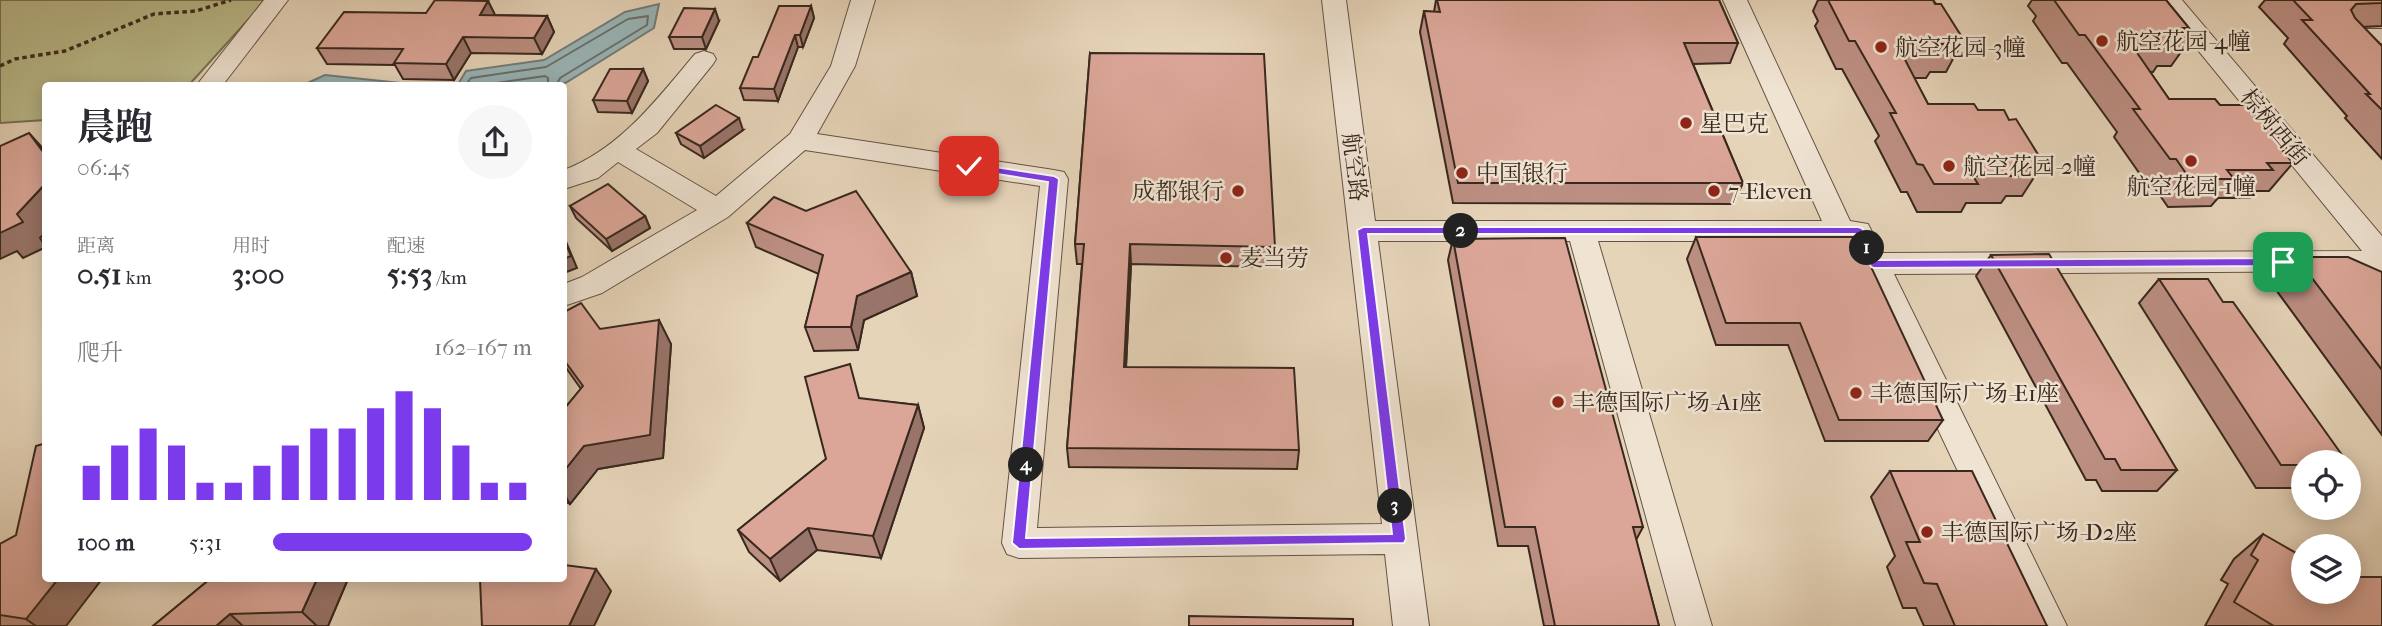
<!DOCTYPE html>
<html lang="zh">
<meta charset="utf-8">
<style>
:root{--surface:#fff;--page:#f7f7f7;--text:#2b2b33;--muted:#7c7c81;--accent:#7c3aed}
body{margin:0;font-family:"IM FELL French Canon","Noto Serif SC",serif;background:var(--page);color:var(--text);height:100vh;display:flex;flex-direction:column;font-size:26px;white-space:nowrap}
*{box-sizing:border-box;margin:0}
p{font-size:23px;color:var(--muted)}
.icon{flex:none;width:38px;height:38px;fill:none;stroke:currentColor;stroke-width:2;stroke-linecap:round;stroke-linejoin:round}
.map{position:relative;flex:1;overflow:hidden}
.panel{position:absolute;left:42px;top:82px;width:525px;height:500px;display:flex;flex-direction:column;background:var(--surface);border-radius:7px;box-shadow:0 4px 18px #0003}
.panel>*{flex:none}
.fabs{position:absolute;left:2291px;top:450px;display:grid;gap:14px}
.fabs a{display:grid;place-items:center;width:70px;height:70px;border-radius:50%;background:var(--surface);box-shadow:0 4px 18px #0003;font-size:35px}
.pin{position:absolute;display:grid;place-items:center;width:60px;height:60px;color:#fff;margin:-30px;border-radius:14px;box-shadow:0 4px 10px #0006}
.km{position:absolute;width:35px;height:35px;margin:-18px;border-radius:50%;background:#222;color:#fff;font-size:19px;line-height:35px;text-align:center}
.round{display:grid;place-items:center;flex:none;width:74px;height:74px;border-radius:37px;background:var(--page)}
.summary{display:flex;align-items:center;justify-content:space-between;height:119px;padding:0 35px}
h1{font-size:38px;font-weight:700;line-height:52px}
.stats{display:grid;grid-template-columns:repeat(3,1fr);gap:10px;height:119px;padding:7px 35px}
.stats div{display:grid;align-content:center}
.stats b{font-size:30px;font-weight:700}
.stats small{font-size:19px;font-weight:400}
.stats p{font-size:19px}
.chart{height:196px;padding:14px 35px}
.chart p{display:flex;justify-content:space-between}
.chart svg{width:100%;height:126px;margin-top:7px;stroke:var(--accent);stroke-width:6}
ul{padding:0 35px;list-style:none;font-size:23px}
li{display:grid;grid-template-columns:112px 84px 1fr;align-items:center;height:52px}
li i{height:18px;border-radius:9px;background:var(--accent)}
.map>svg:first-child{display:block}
.green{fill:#bbbb8b;stroke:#7a7254;stroke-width:2}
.water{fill:#9ab6b9;stroke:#737d7b;stroke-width:2}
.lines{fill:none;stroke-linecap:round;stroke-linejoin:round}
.shore{stroke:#696f6c;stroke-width:2}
.minor-casing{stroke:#645345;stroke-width:2}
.path{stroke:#38281e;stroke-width:3.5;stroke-dasharray:4.5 3.5;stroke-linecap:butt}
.minor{fill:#efe3d2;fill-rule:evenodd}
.wall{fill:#bc8f83;stroke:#38281e;stroke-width:2}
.shaded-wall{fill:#99746a;stroke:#38281e;stroke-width:2}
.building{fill:#dba698;stroke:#38281e;stroke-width:2}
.route{fill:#7c3aed;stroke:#fff;stroke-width:2}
.poi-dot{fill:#8f2418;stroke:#efe3d2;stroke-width:2.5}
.labels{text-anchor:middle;stroke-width:5;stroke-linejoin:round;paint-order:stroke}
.poi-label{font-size:23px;fill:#38281e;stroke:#efe3d2;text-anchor:start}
.street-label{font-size:23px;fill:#38281e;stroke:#efe3d2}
</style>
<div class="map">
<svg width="2382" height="626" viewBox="0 0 2382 626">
<rect width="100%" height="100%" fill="#e6d4b9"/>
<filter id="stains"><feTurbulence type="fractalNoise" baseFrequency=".00286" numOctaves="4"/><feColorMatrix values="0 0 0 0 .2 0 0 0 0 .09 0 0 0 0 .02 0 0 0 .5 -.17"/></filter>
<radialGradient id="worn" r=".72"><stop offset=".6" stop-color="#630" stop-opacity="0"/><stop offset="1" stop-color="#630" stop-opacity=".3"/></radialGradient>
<path class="green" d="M0 0H266L188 86H46L45 120 0 123Z"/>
<g class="water">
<path d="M659 4 654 28 567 82 558 86H457L466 71 544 60 625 12Z"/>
<path d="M325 75 429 86H301Z"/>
</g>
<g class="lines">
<g class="shore">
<path d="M465 86 471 78 546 67 628 19 648 16 647 25 560 78 556 86"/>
<path d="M476 86 545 76 548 78V86"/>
</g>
<g class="minor-casing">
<g id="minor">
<path d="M264 0H288L222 86H196Z"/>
<path d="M851 0H875L855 66 817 134 1054 170 1064 172 1068 179 1037 528 1382 524 1322 0H1346L1375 221H1822L1723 0H1747L1850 221 1868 224 1883 253 2362 251 2157 0H2182L2382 236V271L1894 274 2067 626H2031L1849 241H1598L1712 626H1676L1570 241H1378L1429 626H1393L1385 554 1019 558 1007 554 1002 543 1040 186 805 150 728 217 602 293 564 306V284L582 277 697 210 618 162 598 178 564 189V170C620 149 658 98 695 54L704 51 713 54 716 59 713 64 657 133 636 149 716 196 790 134 831 66Z"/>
<path d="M2346 29H2382V43H2367L2382 58V81L2373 79 2337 41 2334 36 2337 31Z"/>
</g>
</g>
<path class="path" d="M0 66 15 59 65 51 154 14 196 11 231 0"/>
<use href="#minor" class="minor"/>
</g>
<g class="wall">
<path d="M1436 0H1719L1738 43 1730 63 1693 64 1743 183 1733 204 1453 203 1420 32 1424 11 1434 12Z"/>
<path d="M1818 0H1933L1960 34 1958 38 1961 44 1946 72H1930L1926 78H1914L1928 104 1978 110 2009 120 2039 156 2036 161 2040 168 2022 196H2006L2001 203H1966L1961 212H1917L1907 192H1901L1875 141 1879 136 1842 69H1836L1815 26 1818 21 1813 11Z"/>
<path d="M2032 0H2166L2189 28 2186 32 2191 38 2171 66H2157L2153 72H2150L2169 99 2220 105 2253 115 2289 151 2286 154 2293 163 2269 191H2256L2250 198H2218L2211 206 2168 207 2154 187H2149L2114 137 2117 132 2067 63H2062L2033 21 2036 16 2028 6Z"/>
<path d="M2265 0H2382V26L2363 27 2382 46V159L2345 118 2347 116 2284 44 2288 38 2259 7Z"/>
<path d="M488 1 495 15 547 16 554 32 542 54 471 53 454 80 403 79 395 65 327 64 317 48 426 13Z"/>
<path d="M811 6 814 18 803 47H798L778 101 744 100 740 88 758 57Z"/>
<path d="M719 21 706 49H674L669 37Z"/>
<path d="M1090 53 1275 247 1273 267 1131 264 1126 367 1299 450 1297 469 1069 467 1067 448 1082 264H1077L1075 244Z"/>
<path d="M643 69 648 81 632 113 598 112 593 100Z"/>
<path d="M743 130 704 158 681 144 676 133Z"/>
<path d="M570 206 645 216 650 228 612 251 576 218Z"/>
<path d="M747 223 911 272 917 296 864 320 858 350 814 351 805 327 819 274 756 247Z"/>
<path d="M1696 237 1943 420 1928 441H1825L1788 345H1716L1687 259Z"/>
<path d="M1453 239 1643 527 1636 540 1659 626H1544L1528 546H1498L1448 260Z"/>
<path d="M1991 255 2177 470 2157 491H2102L2096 480H2086L1976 276Z"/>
<path d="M2296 257 2382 272V435L2271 283Z"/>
<path d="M2159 279 2223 302 2303 462V488H2256L2139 303Z"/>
<path d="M564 312 600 329 671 344 663 458 598 469 570 504 564 501V409L581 389 564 365Z"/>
<path d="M860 399 918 405 924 428 881 558 817 550 780 581 749 552 738 530 826 459Z"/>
<path d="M1890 471 2047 626H1924L1916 608H1903L1887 567 1895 556 1871 497Z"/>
<path d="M2263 534 2303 592 2382 626H2205L2228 584 2221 580 2234 559Z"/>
<path d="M0 544 66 626H0Z"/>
<path d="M210 579H348L328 626H153Z"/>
</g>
<g class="shaded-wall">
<path d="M488 1 496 17 480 15Z"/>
<path d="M811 6 814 18 803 47 800 35Z"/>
<path d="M715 9 719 21 706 49 702 37Z"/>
<path d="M547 16 554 32 542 54 534 38Z"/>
<path d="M795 35 798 47 778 101 774 89Z"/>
<path d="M463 37 471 53 454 80 446 64Z"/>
<path d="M643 69 648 81 632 113 627 101Z"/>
<path d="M739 118 743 130 704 158 700 146Z"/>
<path d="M29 133 46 152V156Z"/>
<path d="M46 183V232L40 238 46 247 23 258 17 251 0 259V232Z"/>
<path d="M645 216 650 228 612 251 606 239Z"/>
<path d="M564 237 577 268 564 273Z"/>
<path d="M1130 244 1131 264 1125 387 1124 367Z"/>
<path d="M911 272 917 296 864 320 858 350 851 327 857 296Z"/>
<path d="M659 320 671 344 663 458 598 469 570 504 564 494V471L584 446Z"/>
<path d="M918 405 924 428 881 558 873 536Z"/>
<path d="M808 528 817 550 780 581 770 559Z"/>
<path d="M596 569 611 591 594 626H569Z"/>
<path d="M58 579H102L66 626H36L26 619Z"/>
<path d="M317 579H348L328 626H317L302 612Z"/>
<path d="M230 614 243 626H216Z"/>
</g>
<g class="building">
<path d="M435 0 488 1 480 15 547 16 534 38 463 37 446 64 394 63 403 49 317 48 344 12 426 13Z"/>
<path d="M1437 0H1719L1738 43H1684L1743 183H1458L1424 11 1440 12Z"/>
<path d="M1828 0H1933L1935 4H1941L1960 34H1955L1961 44H1938L1941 50H1900L1928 104H1974L1978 110H2004L2009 120 2016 119 2039 156H2033L2040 168H2015L2019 176H1973L1978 184H1934L1923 165 1917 164 1890 113H1896L1855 41H1849Z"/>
<path d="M2054 0H2166L2189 28H2183L2191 38H2168L2173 44H2131L2169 99H2215L2220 105H2245L2253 115H2260L2289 151H2283L2293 163H2267L2273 170H2227L2234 179H2190L2176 159H2170L2133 109H2140L2085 35H2079Z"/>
<path d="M2293 0H2382V3L2356 4 2351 10 2355 18 2382 46V110L2366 94H2370L2302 20H2312Z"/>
<path d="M779 6H811L800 35H795L774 89 740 88 753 57H758Z"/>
<path d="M684 8 715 9 702 37H669Z"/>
<path d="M1090 53 1264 54 1275 247 1130 244 1124 367 1294 368 1299 450 1067 448 1084 244H1075Z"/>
<path d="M610 69H643L627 101 593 100Z"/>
<path d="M716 105 739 118 700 146 676 133Z"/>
<path d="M29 133 46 156V183L17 214 23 222 0 233V146Z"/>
<path d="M608 184 645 216 606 239 570 206Z"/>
<path d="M856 191 911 272 857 296 851 327H805L823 255 747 223 774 197 806 211Z"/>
<path d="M1696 237H1857L1943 420H1839L1800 323H1726Z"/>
<path d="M1565 238 1643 527H1633L1659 626H1555L1535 527H1505L1453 239Z"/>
<path d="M564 239 571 256 564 259Z"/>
<path d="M2049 254 2177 470H2121L2115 459H2105L1991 255Z"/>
<path d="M2296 257H2348L2382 272V370Z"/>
<path d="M2159 279H2208L2223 302H2233L2347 462H2303V465H2281Z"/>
<path d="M581 303 600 329 659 320 650 435 584 446 564 471V409L583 386 564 360V312Z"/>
<path d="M850 364 859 398 918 405 873 536 808 528 770 559 738 530 826 459 805 377Z"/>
<path d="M46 443V579H58L26 619 0 615V544L16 535 36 446Z"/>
<path d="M1890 471H1972L2047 626H1955L1937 584 1924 583 1906 542H1920Z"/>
<path d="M2263 534 2303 557V592H2348V577H2382V626H2274L2234 602 2258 560 2251 555Z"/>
<path d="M564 565 596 569 569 626H482L480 579H564Z"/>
<path d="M210 579H317L302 612 230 614 216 626H153Z"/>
<path d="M1189 616 1353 619V626H1189Z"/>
</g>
<path class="route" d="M969 163 1054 176 1059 179 1026 538 1392 534 1357 230 1363 227H1858L1862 228 1878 260 2283 258 2289 262 2283 266 1874 268 1871 267 1855 234H1368L1406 539 1404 543 1019 549 1012 543 1048 182 966 169 964 166Z"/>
<g class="poi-dot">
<circle cx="2102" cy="41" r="7"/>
<circle cx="1881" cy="47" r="7"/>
<circle cx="1686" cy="123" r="7"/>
<circle cx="2191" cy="161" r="7"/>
<circle cx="1949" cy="166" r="7"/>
<circle cx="1462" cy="173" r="7"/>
<circle cx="1238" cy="191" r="7"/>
<circle cx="1714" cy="191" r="7"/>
<circle cx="1226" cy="258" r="7"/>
<circle cx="1856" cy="393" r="7"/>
<circle cx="1558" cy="402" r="7"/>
<circle cx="1927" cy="532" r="7"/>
</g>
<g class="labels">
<g class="poi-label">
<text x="2116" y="49">航空花园-4幢</text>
<text x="1895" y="55">航空花园-3幢</text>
<text x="1700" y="131">星巴克</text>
<text x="1963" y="174">航空花园-2幢</text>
<text x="1476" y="181">中国银行</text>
<text x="2191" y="194" text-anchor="middle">航空花园-1幢</text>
<text x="1224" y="199" text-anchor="end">成都银行</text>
<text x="1728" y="199">7-Eleven</text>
<text x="1240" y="266">麦当劳</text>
<text x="1870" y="401">丰德国际广场-E1座</text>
<text x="1572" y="410">丰德国际广场-A1座</text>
<text x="1941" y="540">丰德国际广场-D2座</text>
</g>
<g class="street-label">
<text transform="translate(2275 127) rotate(50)" y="8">棕树西街</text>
<text transform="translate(1355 167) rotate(83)" y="8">航空路</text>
</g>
</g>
<rect width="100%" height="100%" filter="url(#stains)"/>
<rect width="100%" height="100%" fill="url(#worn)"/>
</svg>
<div class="fabs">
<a><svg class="icon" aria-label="locate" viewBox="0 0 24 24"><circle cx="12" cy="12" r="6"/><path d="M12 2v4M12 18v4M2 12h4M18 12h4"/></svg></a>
<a><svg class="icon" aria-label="layers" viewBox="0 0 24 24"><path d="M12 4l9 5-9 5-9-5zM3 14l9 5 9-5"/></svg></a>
</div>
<div class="pin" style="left:2283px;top:262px;background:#1e9e55"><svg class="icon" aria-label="arrive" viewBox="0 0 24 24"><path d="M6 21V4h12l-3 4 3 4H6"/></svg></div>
<div class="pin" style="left:969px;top:166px;background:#d93025"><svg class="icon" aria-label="check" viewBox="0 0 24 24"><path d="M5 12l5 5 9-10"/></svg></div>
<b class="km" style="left:1867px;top:248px">1</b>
<b class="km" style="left:1461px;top:231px">2</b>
<b class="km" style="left:1395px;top:506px">3</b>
<b class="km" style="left:1026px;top:465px">4</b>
<section class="panel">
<div class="summary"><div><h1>晨跑</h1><p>06:45</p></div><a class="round"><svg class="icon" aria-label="share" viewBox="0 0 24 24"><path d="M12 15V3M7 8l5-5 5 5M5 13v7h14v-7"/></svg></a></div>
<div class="stats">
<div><p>距离</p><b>0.51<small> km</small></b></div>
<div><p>用时</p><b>3:00</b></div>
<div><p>配速</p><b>5:53<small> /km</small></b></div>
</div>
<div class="chart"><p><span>爬升</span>162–167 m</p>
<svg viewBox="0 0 160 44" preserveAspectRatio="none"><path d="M5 44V32M15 44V25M25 44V19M35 44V25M45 44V38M55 44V38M65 44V32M75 44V25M85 44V19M95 44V19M105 44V12M115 44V6M125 44V12M135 44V25M145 44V38M155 44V38"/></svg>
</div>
<ul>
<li><b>100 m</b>5:31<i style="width:100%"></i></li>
</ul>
</section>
</div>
